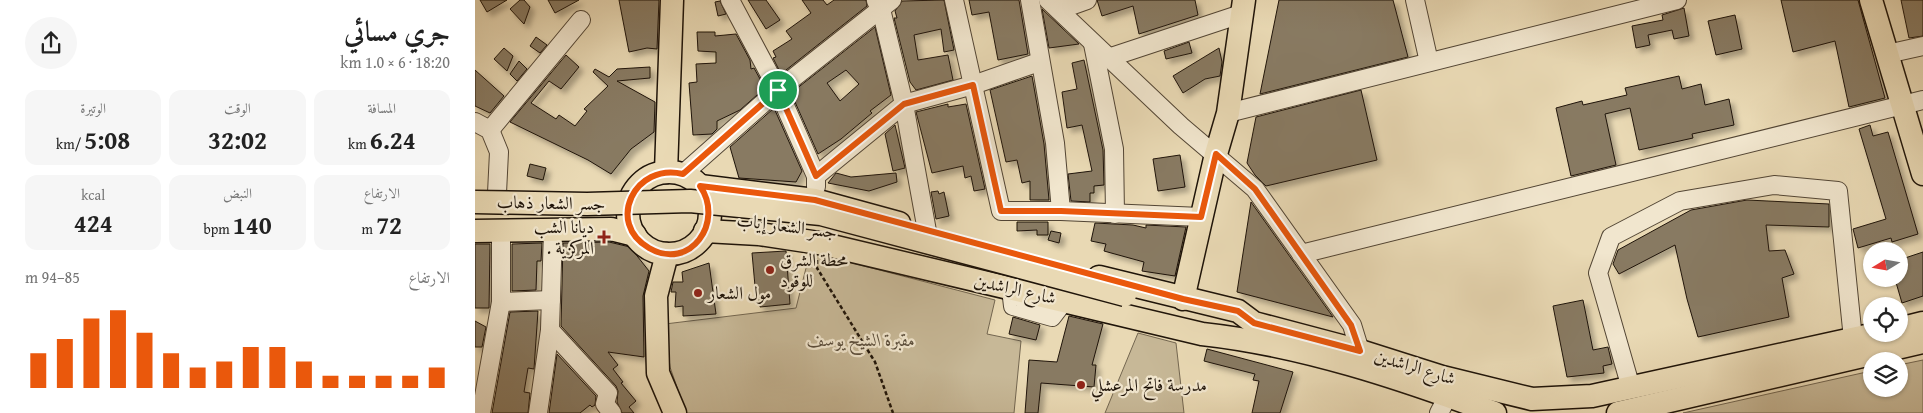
<!DOCTYPE html>
<html lang="ar">
<meta charset="utf-8">
<style>
:root{--surface:#fff;--page:#f6f6f6;--text:#222;--muted:#767676;--accent:#ea580c}
body{margin:0;font-family:"Gentium Book Plus",Amiri,serif;background:var(--page);color:var(--text);direction:rtl;height:100vh;display:flex;flex-direction:column;font-size:19px;white-space:nowrap}
*{box-sizing:border-box;margin:0}
p{font-size:16px;color:var(--muted)}
.icon{flex:none;width:28px;height:28px;fill:none;stroke:currentColor;stroke-width:2;stroke-linecap:round;stroke-linejoin:round}
.map{position:relative;flex:1;overflow:hidden;direction:ltr}
.side{display:flex;flex-direction:column;background:var(--surface);width:475px}
.side>*{flex:none}
.needle{width:32px;rotate:259deg}
.buttons{position:absolute;left:1388px;top:242px;display:grid;gap:10px}
.buttons a{display:grid;place-items:center;width:45px;height:45px;border-radius:50%;background:var(--surface);box-shadow:0 1px 4px #0004;font-size:25px}
.pin{position:absolute;display:grid;place-items:center;width:42px;height:42px;color:#fff;margin:-21px;border:2px solid #fff;border-radius:50%;box-shadow:0 1px 5px #0007}
.round{display:grid;place-items:center;flex:none;width:52px;height:52px;border-radius:26px;background:var(--page)}
.headline{display:flex;align-items:center;justify-content:space-between;height:85px;padding:0 25px}
h1{font-size:28px;font-weight:800;line-height:38px}
.figures{display:grid;grid-template-columns:repeat(3,1fr);gap:8px;height:85px;padding:5px 25px}
.figures div{display:grid;align-content:center;border-radius:12px;background:var(--page);text-align:center}
.figures b{font-size:25px;font-weight:800}
.figures small{font-size:14px;font-weight:400}
.figures p{font-size:14px}
.chart{height:140px;padding:10px 25px}
.chart p{display:flex;justify-content:space-between}
.chart svg{width:100%;height:90px;margin-top:5px;stroke:var(--accent);stroke-width:6}
main{display:flex;flex:1;min-height:0}
.map>svg:first-child{display:block}
.green{fill:#c7b897;stroke:#736650}
.building{fill:#887a62;stroke:#1f1409;fill-rule:evenodd;filter:url(#shadow)}
.lines{fill:none;stroke-linecap:round;stroke-linejoin:round}
.minor-casing{stroke:#524534;stroke-width:20}
.major-casing{stroke:#1f1409;stroke-width:25}
.path{stroke:#1f1409;stroke-width:2.5;stroke-dasharray:4 2.5;stroke-linecap:butt}
.minor{stroke:#f1e6ce;stroke-width:18}
.major{stroke:#e9d9b4;stroke-width:22}
.major-bridge-casing{stroke:#1f1409;stroke-width:25;stroke-linecap:butt}
.major-bridge{stroke:#e9d9b4;stroke-width:22}
.route-casing{stroke:#fff;stroke-width:10}
.route{stroke:#ea580c;stroke-width:6}
.poi-dot{fill:#8f2418;stroke:#f1e6ce;stroke-width:2}
.labels{text-anchor:middle;stroke-width:4.5;stroke-linejoin:round;paint-order:stroke}
.street-label{font-size:18px;fill:#1f1409;stroke:#f1e6ce}
.poi-label{font-size:18px;fill:#1f1409;stroke:#f1e6ce;text-anchor:start}
.park-label{font-size:18px;font-style:italic;fill:#5a4d3b;stroke:#f1e6ce}
</style>
<main>
<div class="map">
<svg width="1448" height="413" viewBox="0 0 1448 413">
<defs>
<filter id="shadow"><feDropShadow dx="4.5" dy="4.5" stdDeviation="2.5" flood-color="#0004"/></filter>
</defs>
<rect width="100%" height="100%" fill="#e9d9b4"/>
<filter id="stains"><feTurbulence type="fractalNoise" baseFrequency=".004" numOctaves="4"/><feColorMatrix values="0 0 0 0 .2 0 0 0 0 .09 0 0 0 0 .02 0 0 0 .5 -.17"/></filter>
<radialGradient id="worn" r=".72"><stop offset=".6" stop-color="#630" stop-opacity="0"/><stop offset="1" stop-color="#630" stop-opacity=".3"/></radialGradient>
<g class="green">
<path d="M335 252 520 300 512 334 546 341 539 413H211L195 367 190 324 321 308Z"/>
<path d="M663 333 701 343 709 413H630Z"/>
<path d="M1448 360V413H1208L1396 371V389H1424V365Z"/>
</g>
<g class="building">
<path d="M5 0H32L12 12Z"/>
<path d="M45 0H49L55 7 49 24 35 9Z"/>
<path d="M73 0H104L80 13Z"/>
<path d="M144 0H184L182 49 172 48 154 52Z"/>
<path d="M273 0H291L305 20 291 29Z"/>
<path d="M327 0H348L352 5 359 0H391L392 6 306 74 298 58 301 57 298 51 317 39 311 31 336 13Z"/>
<path d="M469 0 479 50 469 52 466 29 439 35 443 60 473 55 478 80 441 90 435 82 419 18H422L420 11 427 1Z"/>
<path d="M494 0H544L553 54 523 60 514 12 497 15Z"/>
<path d="M622 0H720L723 15 664 34 658 6 627 16Z"/>
<path d="M804 0H918L933 57 785 94Z"/>
<path d="M1306 0H1383L1410 98 1374 107 1360 41 1318 52Z"/>
<path d="M1426 0H1448V36L1434 38Z"/>
<path d="M245 1 251 14 243 16 240 2Z"/>
<path d="M1209 8 1214 36 1199 39 1197 30 1173 35 1175 45 1161 48 1157 26 1188 20 1187 15Z"/>
<path d="M567 9 604 44 574 48Z"/>
<path d="M1260 15 1267 49 1241 55 1233 21Z"/>
<path d="M400 27 416 95 395 111 397 113 366 139 343 154 316 93ZM371 70 384 84 365 101 352 83Z"/>
<path d="M222 32H240V36L261 34 275 60 276 69 279 68 290 88 265 110 242 121V129L237 134 218 135 214 83 222 82 221 64 241 63V52L223 51Z"/>
<path d="M61 37 72 45 65 53 55 46Z"/>
<path d="M714 42 717 53 691 59 689 51Z"/>
<path d="M29 48 38 56 32 71 19 59Z"/>
<path d="M744 48 747 62 745 76 730 79 708 93 698 76Z"/>
<path d="M91 55 104 67 86 89 74 81 56 103 81 119 84 115 100 126 112 111 109 109 133 86 118 72 120 69 134 77 142 69 175 67V78L142 81 180 102 179 132 156 149 136 174 113 160 35 122Z"/>
<path d="M609 60 628 150 629 185 619 186V193H615V202L596 201 593 174 617 171 607 125 592 128 587 92 602 89 597 63Z"/>
<path d="M44 61 52 69 42 81 35 74Z"/>
<path d="M0 70 29 96 15 113 0 106Z"/>
<path d="M557 76 569 144 574 200H555V181L547 183 542 160 531 162 515 90Z"/>
<path d="M1204 76 1207 89 1226 84 1230 105 1254 99 1259 125 1217 134 1218 138 1164 150 1155 108 1130 114 1141 165 1096 176 1081 108 1107 101 1108 105 1152 95 1150 88Z"/>
<path d="M886 90 902 160 791 186 780 175 772 163 781 117Z"/>
<path d="M473 104V107L491 104 510 189 499 191 496 176 490 178 488 166 457 173 441 112Z"/>
<path d="M299 108 327 171 321 182 264 178 255 147Z"/>
<path d="M420 125 430 168 418 171 410 134Z"/>
<path d="M1395 125 1398 136 1413 132 1443 234 1417 242 1416 238 1383 248 1378 229 1411 219 1384 129Z"/>
<path d="M705 155 710 187 683 191 678 159Z"/>
<path d="M55 164 71 168 68 180 52 176Z"/>
<path d="M361 173 376 177 421 173 422 182 394 191 353 183Z"/>
<path d="M463 191 464 194 469 192 474 216 461 219 456 192Z"/>
<path d="M1272 200 1354 204V227L1291 225 1294 251 1310 250 1319 274 1307 278 1314 317 1223 337 1212 299 1200 245 1144 274 1138 264 1143 250 1216 210Z"/>
<path d="M776 202 818 261 858 317 762 292Z"/>
<path d="M542 222H573V235H562V230L542 231Z"/>
<path d="M620 223 658 225 671 228V225L711 227 700 276 667 271 669 262 629 251 631 244 616 241Z"/>
<path d="M576 231 586 233 584 243 573 240Z"/>
<path d="M134 242 155 247 174 271 168 296 169 357 133 352 143 365 138 369 148 382 146 383 161 401 154 407 159 413H147L142 402 143 391 141 386 86 326 88 243Z"/>
<path d="M67 243 66 261H62L61 290 37 291V244Z"/>
<path d="M0 244H15L14 308H0Z"/>
<path d="M311 251 315 304 285 307 283 292 280 286 277 253Z"/>
<path d="M1448 252V296L1427 303 1420 279H1424V260Z"/>
<path d="M234 263 241 314 208 316V306L200 307 201 292H196L198 282H208L207 272Z"/>
<path d="M1108 300 1118 350 1133 347 1137 364 1128 366 1129 373 1092 377 1078 306Z"/>
<path d="M63 311 59 369 53 368 49 392 55 393 53 413H17L35 312Z"/>
<path d="M594 316 628 324 617 365H621L619 387 566 383 563 413H550L554 360 582 362Z"/>
<path d="M538 317 565 325 561 340 534 334Z"/>
<path d="M0 321 11 327 7 347H0Z"/>
<path d="M732 349 818 372 805 413H777L784 381 778 380 780 374 729 361Z"/>
<path d="M82 354 121 396 120 405 117 407 115 405 105 413H74Z"/>
</g>
<g class="lines">
<g class="minor-casing">
<g id="minor">
<path d="M255 0 303 90 341 176V187"/>
<path d="M479 0 526 211H586L726 217"/>
<path d="M555 0 580 143 586 211"/>
<path d="M573 0 706 126 780 189 877 325 885 351"/>
<path d="M940 0 954 62"/>
<path d="M401 1 406 9 429 104 452 231"/>
<path d="M584 10 612 0"/>
<path d="M618 44 639 149 640 214"/>
<path d="M1412 54 1448 46"/>
<path d="M633 58 766 14"/>
<path d="M753 113 1202 0"/>
<path d="M0 122 15 130 24 152 22 193"/>
<path d="M15 130 106 20"/>
<path d="M208 174 303 90 417 0"/>
<path d="M341 176 429 104 498 85 564 62"/>
<path d="M826 254 1448 100"/>
<path d="M536 289 538 306 577 317 590 300"/>
<path d="M26 302 76 300"/>
<path d="M75 330 133 393 130 404 137 413"/>
<path d="M1156 388 1123 273 1136 237 1205 201 1299 185 1363 191 1378 339"/>
<path d="M6 413 26 302V231"/>
<path d="M63 413 75 330 78 230"/>
<path d="M964 413 973 396"/>
</g>
</g>
<g class="major-casing">
<g id="major">
<path d="M1396 0 1448 174"/>
<path d="M191 172 197 0"/>
<circle cx="194" cy="213" r="41"/>
<path d="M225 186 340 200 424 223"/>
<path d="M0 231 136 229 160 235"/>
<path d="M230 231 284 234 344 243 727 334C827 345 925 378 1020 413"/>
<path d="M192 254 181 296 183 373 200 413"/>
<path d="M624 277 763 311 779 323 885 351 967 377 1057 399 1117 396 1400 334"/>
<path d="M708 299 741 154 753 113 769 0"/>
<path d="M1424 329 1448 323"/>
<path d="M1143 413 1448 342"/>
</g>
</g>
<path class="path" d="M342 260V268L400 362 418 413"/>
<use href="#minor" class="minor"/>
<use href="#major" class="major"/>
<g class="major-bridge-casing">
<path id="major-bridge" d="M0 202 112 204 215 201 346 214 650 295"/>
</g>
<use href="#major-bridge" class="major-bridge"/>
</g>
<g class="lines">
<g class="route-casing">
<path id="route" d="M498 85 526 211H586L726 217 741 154 780 189 876 325 885 351 779 323 763 311 708 299 340 200 225 186C250 222 215 272 174 248 130 223 160 162 208 174L303 90 341 176 429 104Z"/>
</g>
<use href="#route" class="route"/>
</g>
<g class="poi-dot">
<path d="M126.5 229.5h5v5h5v5h-5v5h-5v-5h-5v-5h5z"/>
<circle cx="295" cy="270" r="5"/>
<circle cx="223" cy="293" r="5"/>
<circle cx="606" cy="385" r="5"/>
</g>
<g class="labels">
<g class="street-label">
<text transform="translate(76 203) rotate(1)" y="6">جسر الشعار ذهاب</text>
<text transform="translate(312 226) rotate(7)" y="6">جسر الشعار إياب</text>
<text transform="translate(540 289) rotate(13)" y="6">شارع الراشدين</text>
<text transform="translate(940 367) rotate(17)" y="6">شارع الراشدين</text>
</g>
<g class="poi-label">
<text x="119" y="233" text-anchor="end">ديانا الشب<tspan x="119" dy="21">. المركزية</tspan></text>
<text x="305" y="266">محطة الشرق<tspan x="305" dy="21">للوقود</tspan></text>
<text x="233" y="299">مول الشعار</text>
<text x="616" y="391">مدرسة فاتح المرعشلي</text>
</g>
<g class="park-label">
<text x="386" y="346">مقبرة الشيخ يوسف</text>
</g>
</g>
<rect width="100%" height="100%" filter="url(#stains)"/>
<rect width="100%" height="100%" fill="url(#worn)"/>
</svg>
<div class="buttons">
<a><svg class="needle" viewBox="-14 -14 28 28"><path d="M0-13l5 13h-10z" fill="#e53935"/><path d="M0 13l5-13h-10z" fill="#767676"/></svg></a>
<a><svg class="icon" aria-label="locate" viewBox="0 0 24 24"><circle cx="12" cy="12" r="6"/><path d="M12 2v4M12 18v4M2 12h4M18 12h4"/></svg></a>
<a><svg class="icon" aria-label="layers" viewBox="0 0 24 24"><path d="M12 4l9 5-9 5-9-5zM3 14l9 5 9-5"/></svg></a>
</div>
<div class="pin" style="left:303px;top:90px;background:#1e9e55"><svg class="icon" aria-label="arrive" viewBox="0 0 24 24"><path d="M6 21V4h12l-3 4 3 4H6"/></svg></div>
</div>
<section class="side">
<div class="headline"><div><h1>جري مسائي</h1><p>18:20 · 6 × 1.0 km</p></div><a class="round"><svg class="icon" aria-label="share" viewBox="0 0 24 24"><path d="M12 15V3M7 8l5-5 5 5M5 13v7h14v-7"/></svg></a></div>
<div class="figures">
<div><p>المسافة</p><b>6.24<small> km</small></b></div>
<div><p>الوقت</p><b>32:02</b></div>
<div><p>الوتيرة</p><b>5:08<small> /km</small></b></div>
</div>
<div class="figures">
<div><p>الارتفاع</p><b>72<small> m</small></b></div>
<div><p>النبض</p><b>140<small> bpm</small></b></div>
<div><p>kcal</p><b>424</b></div>
</div>
<div class="chart"><p><span>الارتفاع</span>85–94 m</p>
<svg viewBox="0 0 160 44" preserveAspectRatio="none"><path d="M5 44V27M15 44V20M25 44V10M35 44V6M45 44V17M55 44V27M65 44V34M75 44V31M85 44V24M95 44V24M105 44V31M115 44V38M125 44V38M135 44V38M145 44V38M155 44V34"/></svg>
</div>
</section>
</main>
